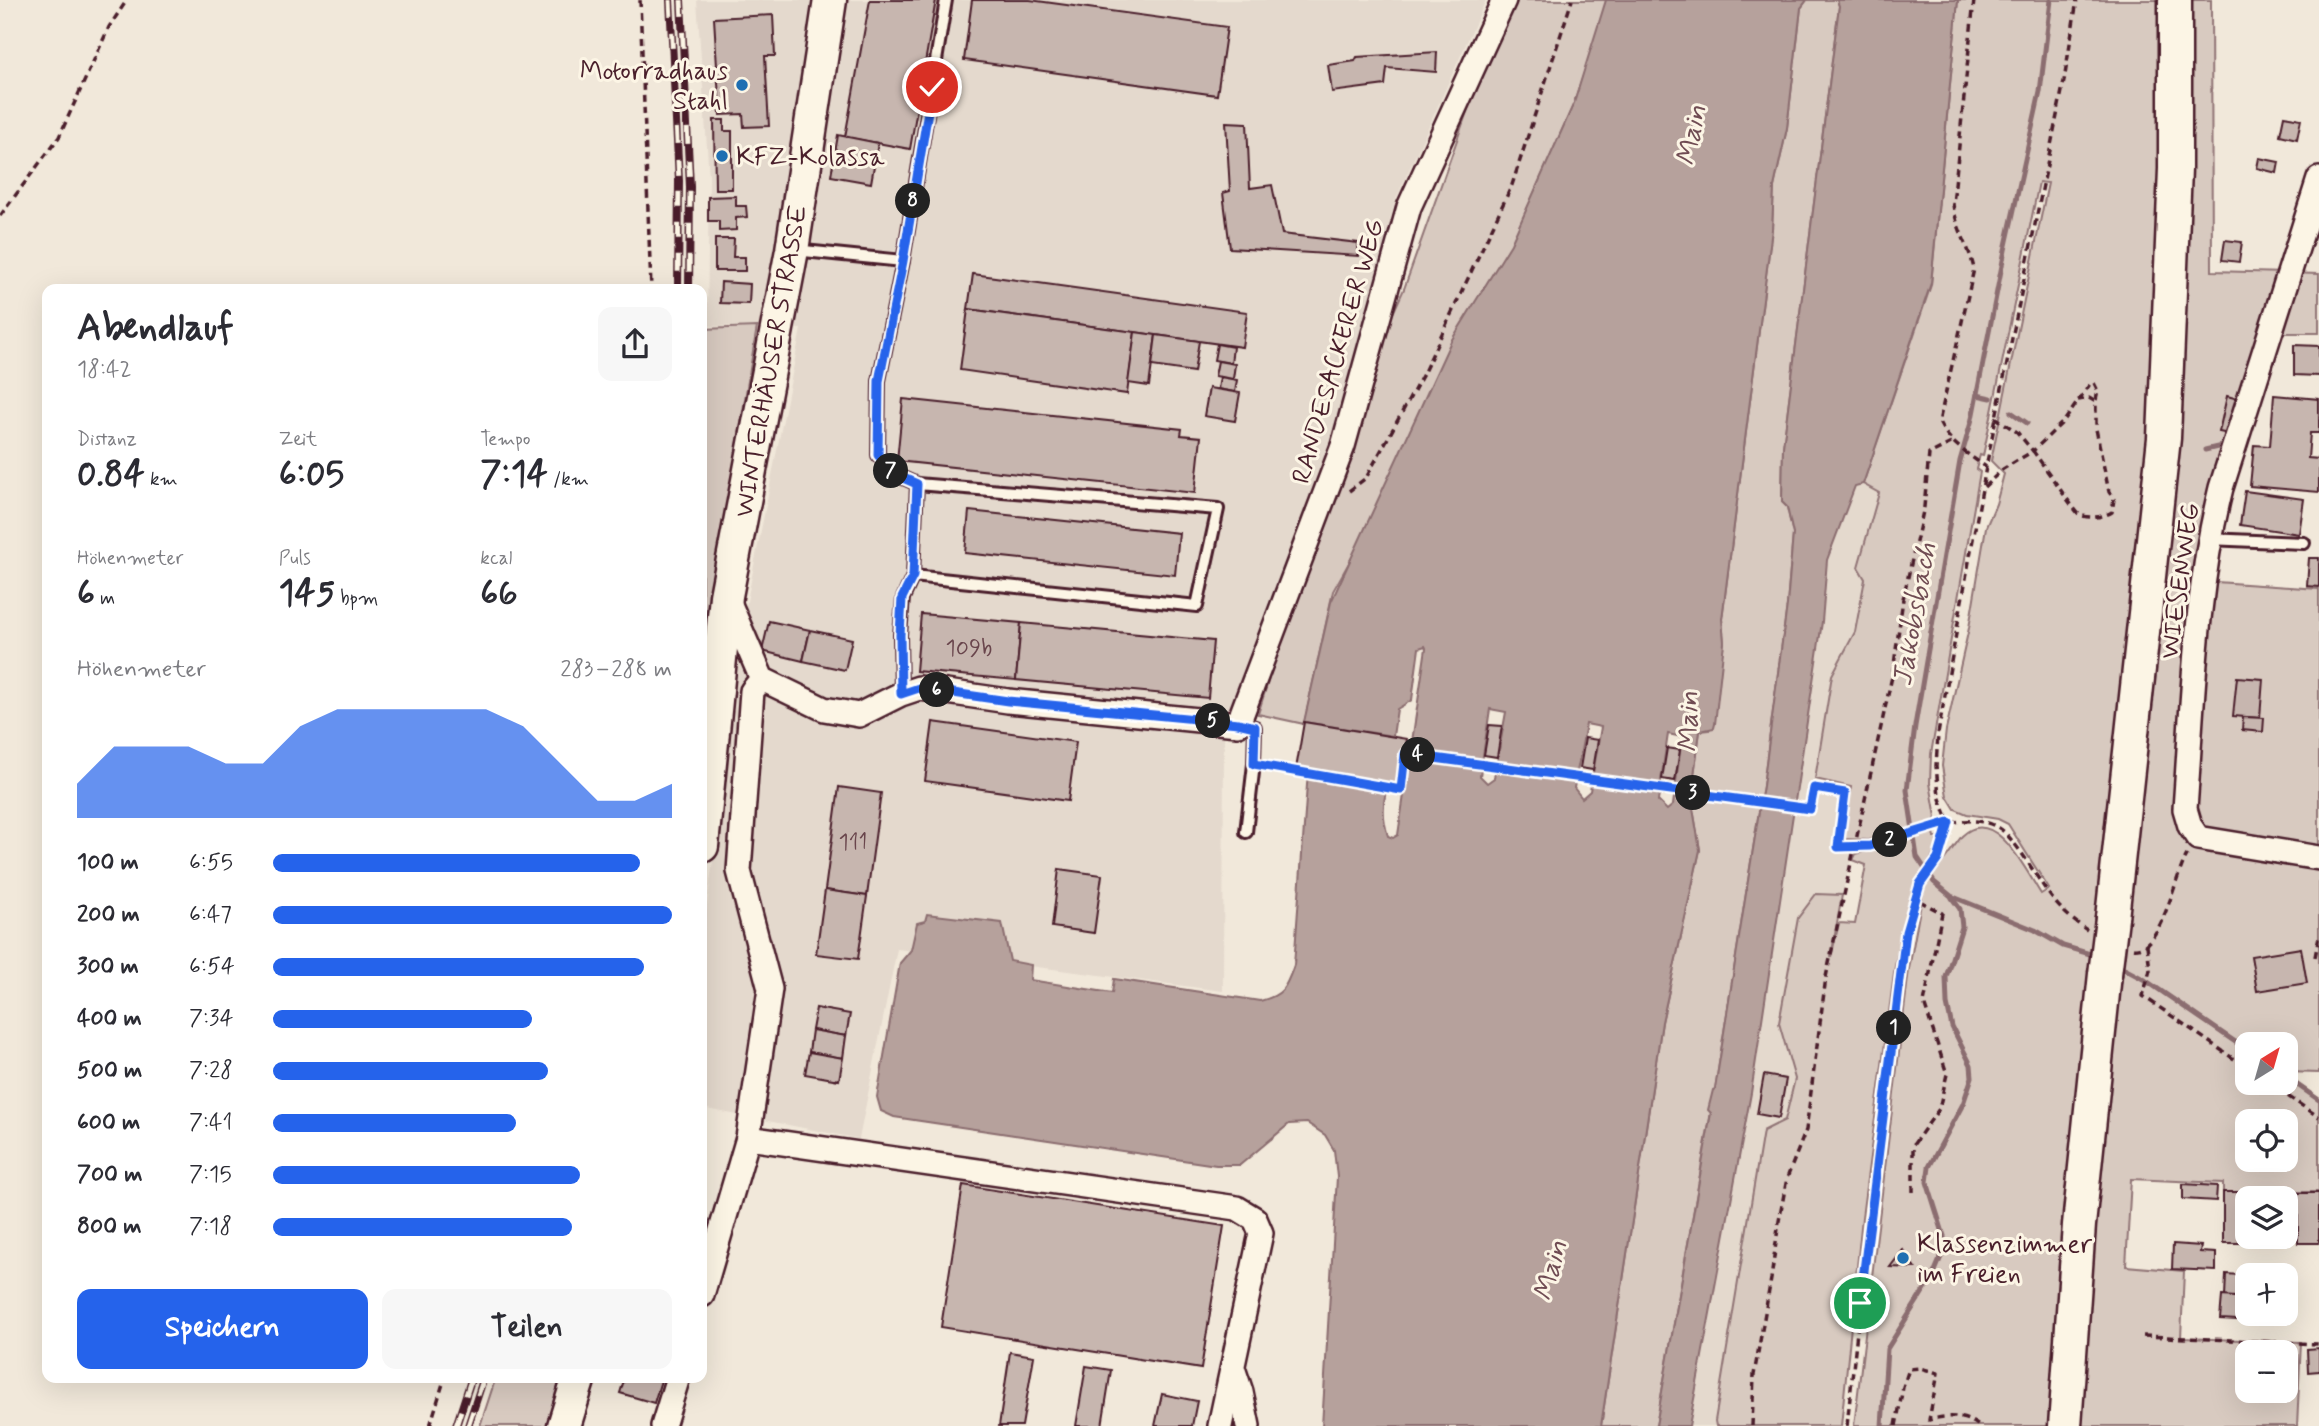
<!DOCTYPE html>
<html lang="de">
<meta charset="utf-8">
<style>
:root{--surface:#fff;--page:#f7f7f7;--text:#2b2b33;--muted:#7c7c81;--accent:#2563eb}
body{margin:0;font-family:Mynerve,sans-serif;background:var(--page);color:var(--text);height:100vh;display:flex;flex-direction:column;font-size:26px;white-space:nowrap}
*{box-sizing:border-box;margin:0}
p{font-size:23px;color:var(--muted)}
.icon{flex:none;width:38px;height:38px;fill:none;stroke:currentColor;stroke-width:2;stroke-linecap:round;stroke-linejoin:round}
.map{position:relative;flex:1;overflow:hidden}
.panel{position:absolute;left:42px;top:284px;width:665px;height:1099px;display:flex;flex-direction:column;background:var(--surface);border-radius:14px;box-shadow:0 7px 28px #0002}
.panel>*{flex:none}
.needle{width:46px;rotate:37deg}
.controls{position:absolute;left:2235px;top:1032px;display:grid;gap:14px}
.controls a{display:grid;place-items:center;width:63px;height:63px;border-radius:14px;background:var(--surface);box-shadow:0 7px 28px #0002;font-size:35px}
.pin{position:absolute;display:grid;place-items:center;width:60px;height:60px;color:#fff;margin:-30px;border:4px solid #fff;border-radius:50%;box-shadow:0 2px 7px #0007}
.km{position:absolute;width:35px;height:35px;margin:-18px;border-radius:50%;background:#222;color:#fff;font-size:19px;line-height:35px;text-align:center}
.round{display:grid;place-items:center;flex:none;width:74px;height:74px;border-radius:14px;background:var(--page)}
.head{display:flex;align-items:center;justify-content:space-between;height:119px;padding:0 35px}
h1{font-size:38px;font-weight:800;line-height:52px}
.figures{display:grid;grid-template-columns:repeat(3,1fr);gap:10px;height:119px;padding:7px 35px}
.figures div{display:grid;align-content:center}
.figures b{font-size:35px;font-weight:800}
.figures small{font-size:19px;font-weight:400}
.figures p{font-size:19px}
.chart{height:196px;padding:14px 35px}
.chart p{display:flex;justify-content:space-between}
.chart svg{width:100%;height:126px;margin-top:7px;fill:var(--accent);opacity:.7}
.cta{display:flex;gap:14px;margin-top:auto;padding:14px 35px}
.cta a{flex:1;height:80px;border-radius:14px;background:var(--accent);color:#fff;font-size:28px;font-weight:800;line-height:80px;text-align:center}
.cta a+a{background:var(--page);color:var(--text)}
ul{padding:0 35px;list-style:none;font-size:23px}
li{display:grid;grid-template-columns:112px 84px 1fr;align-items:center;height:52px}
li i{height:18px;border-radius:9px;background:var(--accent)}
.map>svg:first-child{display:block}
.built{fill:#e4d9cd}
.green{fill:#d8cac0;stroke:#917476;stroke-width:2;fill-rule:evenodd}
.water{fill:#b6a19c;stroke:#8b6d6f;stroke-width:2;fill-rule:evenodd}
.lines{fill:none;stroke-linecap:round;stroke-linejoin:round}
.stream{stroke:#8b6d6f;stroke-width:5}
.building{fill:#c7b6af;stroke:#4a1f2b;stroke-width:2}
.service-casing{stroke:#4a1f2b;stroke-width:16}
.minor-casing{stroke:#4a1f2b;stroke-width:28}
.secondary-casing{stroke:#4a1f2b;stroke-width:37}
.path{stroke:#4a1f2b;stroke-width:3.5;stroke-dasharray:7 5;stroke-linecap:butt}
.service{stroke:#fcf5e5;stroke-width:10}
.minor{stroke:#fcf5e5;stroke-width:23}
.secondary{stroke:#fcf5e5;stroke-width:32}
.rail-casing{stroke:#4a1f2b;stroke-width:8}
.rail{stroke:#fcf5e5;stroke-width:5;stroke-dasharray:16;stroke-linecap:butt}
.secondary-bridge-casing{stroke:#4a1f2b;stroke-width:37;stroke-linecap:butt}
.secondary-bridge{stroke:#fcf5e5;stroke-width:32}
.route-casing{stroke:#fff;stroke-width:14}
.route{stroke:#2563eb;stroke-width:9}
.poi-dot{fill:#1f6fb2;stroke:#fcf5e5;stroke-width:2.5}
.labels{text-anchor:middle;stroke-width:6;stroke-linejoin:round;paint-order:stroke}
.number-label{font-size:23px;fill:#69454c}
.poi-label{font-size:26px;fill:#4a1f2b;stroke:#fcf5e5;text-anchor:start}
.street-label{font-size:26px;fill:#4a1f2b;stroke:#fcf5e5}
.water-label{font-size:28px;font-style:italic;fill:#704c53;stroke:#fcf5e5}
</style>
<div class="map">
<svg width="2319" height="1426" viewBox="0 0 2319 1426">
<rect width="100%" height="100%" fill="#f1e8da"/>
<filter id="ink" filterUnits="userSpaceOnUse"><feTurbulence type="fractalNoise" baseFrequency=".0143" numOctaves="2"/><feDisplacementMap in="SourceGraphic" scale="14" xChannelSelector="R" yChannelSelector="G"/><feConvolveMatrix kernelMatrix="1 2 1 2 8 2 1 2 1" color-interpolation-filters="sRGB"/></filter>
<g filter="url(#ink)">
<g class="built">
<path d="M697 0H1486L1395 201 1334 440 1224 733 1223 991 897 949 859 1139 702 1108V944L746 606 801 329 707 326 709 177Z"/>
<path d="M1863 484 1879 493 1858 567 1865 578 1855 632 1832 675 1815 778 1851 786 1844 839 1854 848 1842 895 1816 894 1779 1023 1795 1079 1785 1120 1763 1131 1715 1421 1716 1426H1689L1823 613 1827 560 1855 486Z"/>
</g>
<g class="green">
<path d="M1515 0H1608L1574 103 1512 243 1467 375 1400 472 1333 591 1304 724 1258 714 1359 389 1404 289 1473 95Z"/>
<path d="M1807 0H1837L1839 6 1783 447 1782 502 1787 507 1793 534 1787 605 1763 786 1715 1089 1656 1426H1601L1662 1022 1700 850 1691 797 1700 731 1709 730 1724 643 1722 619 1772 229 1774 187 1787 128 1801 8Z"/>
<path d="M1958 0H2164L2156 399 2090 963 2080 1094 2058 1289 2049 1426H1854L1909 969 1924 887 1962 836C1995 804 2026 871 2041 894L2049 889 2008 824 1998 819 1967 814 1955 809 1947 796 1942 766 1946 730 1969 628 1986 527 1996 504 2004 474 1991 461 2048 183 2039 182 1983 456 1980 455 1976 469 1980 472 1931 754 1930 783 1936 817 1934 822 1868 840 1844 839 1851 787 1815 779 1832 675 1855 632 1865 579 1858 567 1879 493 1863 484 1931 285Z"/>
<path d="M2191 0H2211L2212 271 2319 274V333H2270L2202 581 2319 589V1073L2286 1072V1045H2247V1083H2286V1077L2319 1100V1192H2223V1183L2131 1179 2126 1266 2184 1271 2181 1338 2301 1342 2297 1426H2080L2102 1092 2126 914 2173 505 2182 340ZM2247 1122H2286V1160H2247ZM2247 1353H2286V1391H2247Z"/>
<path d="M757 327 721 543 702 705V329Z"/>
<path d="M1934 832 1935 838 1941 837C1936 858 1919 872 1912 892L1895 966 1862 1217 1841 1426H1716L1715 1421 1763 1131 1785 1120 1795 1079 1779 1023 1798 918 1816 894 1842 895 1831 957 1839 923 1855 924 1866 865 1853 860 1856 854Z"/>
<path d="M496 1377H562L546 1426H480Z"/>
</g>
<g class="water">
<path d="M1606 0H1807L1801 8 1787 128 1774 187 1772 229 1722 619 1724 642 1715 724 1714 728 1700 731 1691 797 1700 850 1662 1022 1601 1426H1322L1337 1177 1334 1150 1325 1135 1307 1123 1289 1124 1240 1165H1216L894 1117 881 1111 877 1097 900 963 911 950 917 923 925 921 927 914 1002 923 1010 961 1031 965 1030 980 1112 993 1114 979 1260 1001C1284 995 1286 987 1294 965L1308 771 1387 785C1383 804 1382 817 1388 836L1393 838 1398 835 1426 648 1425 646 1419 648 1412 700 1397 709 1393 736 1304 722 1331 602 1451 341 1511 244 1574 103ZM1490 709 1506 712 1494 778 1487 783 1480 776ZM1586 724 1601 727 1590 791 1582 798 1574 788ZM1668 734 1682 737 1673 805 1667 810 1658 801Z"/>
<path d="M1837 0H1958L1931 283 1863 484 1855 486 1827 560 1822 622 1751 1093 1689 1426H1656L1711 1113 1708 1110 1713 1090 1715 1089 1763 786 1787 605 1793 534 1787 507 1782 502 1783 447 1839 6Z"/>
</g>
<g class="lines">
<g class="stream">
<path d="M2051 0 2040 92 2005 250 1972 419 1960 461 1915 726 1907 790 1917 857 1934 882 1951 896 2035 930 2063 946 2097 956"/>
<path d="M1977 395 1991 398"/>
<path d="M2011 412 2027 423"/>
<path d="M2205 450 2226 445"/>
<path d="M2115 964 2145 980 2247 1050"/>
<path d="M2286 1077 2319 1100"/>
<path d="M1882 1426 1887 1349 1933 1276 1943 1252 1944 1236 1927 1182 1929 1167 1963 1104 1972 1077 1971 1065 1952 1027 1947 1004 1946 977 1962 927 1960 909 1952 898"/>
</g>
</g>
<g class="building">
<path d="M870 0H936L910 149 845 137Z"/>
<path d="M972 0H1030L1227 27 1217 95 964 60Z"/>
<path d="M773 15 775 56H765L769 126 744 127 743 114 720 115 714 18Z"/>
<path d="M1437 52 1436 72 1387 68 1385 85 1332 92 1328 65 1355 61 1357 57Z"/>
<path d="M2284 116 2301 119 2297 139 2280 135Z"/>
<path d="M714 120H724V131H732V189H715Z"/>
<path d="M1226 122 1247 123 1250 188 1272 185 1282 234 1358 243 1359 256 1230 248 1223 193 1230 191Z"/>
<path d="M838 135 878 143 871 183 831 176Z"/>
<path d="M2259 158 2279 162 2277 173 2257 168Z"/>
<path d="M736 196V206H746L747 217 736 218V230L719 231V221H708V197Z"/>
<path d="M715 239H734L733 257H745V271H715Z"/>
<path d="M2225 240 2242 242 2239 262 2222 260Z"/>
<path d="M973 274 1247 312 1242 347 968 309Z"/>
<path d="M721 282 750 284 749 304 720 303Z"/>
<path d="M968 309 1135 332 1127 394 960 370Z"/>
<path d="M1135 332 1156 335 1149 386 1128 383Z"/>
<path d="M1156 335 1199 341 1194 372 1152 366Z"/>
<path d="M1217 344 1233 347 1231 363 1214 360Z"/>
<path d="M2294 345 2319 346V376L2294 375Z"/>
<path d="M1218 361 1235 364 1233 379 1215 376Z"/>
<path d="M1220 377 1237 380 1235 392 1218 389Z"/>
<path d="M1209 388 1240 393 1235 421 1204 416Z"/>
<path d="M2274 395 2319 399V433H2310L2308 458 2319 459V492L2250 486 2254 445 2270 446Z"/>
<path d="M2227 396 2242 400 2234 435 2219 432Z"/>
<path d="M903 399 1182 429 1181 435 1201 437 1195 493 897 461Z"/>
<path d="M2245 491 2304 499 2299 534 2240 525Z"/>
<path d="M969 511 1179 533 1175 575 965 553Z"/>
<path d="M2309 558H2319V587L2307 586Z"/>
<path d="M921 614 1021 623 1016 680 916 671Z"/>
<path d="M769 621 810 630 803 661 762 651Z"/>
<path d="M1021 623 1213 641 1208 698 1016 680Z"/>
<path d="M810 630 852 639 845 670 803 661Z"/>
<path d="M2237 677 2263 679 2260 718 2233 716Z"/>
<path d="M2243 717 2264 718 2263 732 2242 730Z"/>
<path d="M933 722 1076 742 1068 801 925 781Z"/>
<path d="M1304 722 1407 739 1399 786 1296 769Z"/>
<path d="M1489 725 1502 726 1497 757 1484 755Z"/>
<path d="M1585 738 1598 740 1593 770 1580 768Z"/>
<path d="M1667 748 1680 750 1675 781 1662 779Z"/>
<path d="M839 787 881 793 867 896 825 890Z"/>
<path d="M1059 869 1102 875 1094 933 1052 927Z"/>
<path d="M825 890 867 896 858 959 816 954Z"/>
<path d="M2301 948 2307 983 2257 991 2251 956Z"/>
<path d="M816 1008 850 1014 846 1036 812 1030Z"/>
<path d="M812 1030 846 1036 843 1058 809 1052Z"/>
<path d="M809 1052 843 1058 839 1080 805 1074Z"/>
<path d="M1764 1075 1786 1079 1779 1118 1757 1114Z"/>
<path d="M2183 1184 2217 1186 2216 1201 2183 1199Z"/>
<path d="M963 1185 1224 1226 1201 1369 941 1327Z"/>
<path d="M2223 1192H2256V1199H2247V1237H2256V1243H2223Z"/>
<rect x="2298" y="1193" width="21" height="50"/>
<path d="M2173 1244 2201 1246 2200 1252 2216 1253V1271L2172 1269Z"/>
<path d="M1903 1250 1915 1268 1890 1267Z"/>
<path d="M2226 1274 2254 1276H2247V1298L2225 1297Z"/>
<path d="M2222 1296 2247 1298V1314H2256L2255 1321 2220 1319Z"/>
<path d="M2319 1348V1371L2308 1372 2307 1349Z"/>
<path d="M1010 1352 1034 1356 1022 1426H999Z"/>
<path d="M1086 1366 1111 1370 1102 1426H1076Z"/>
<path d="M625 1377H662L654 1403 620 1393Z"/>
<path d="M1162 1394 1197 1401 1192 1426H1155Z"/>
</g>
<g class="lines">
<g class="service-casing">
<g id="service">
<path d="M794 250 903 261 946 0"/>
<path d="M903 261 879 381 878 455 894 474 917 484 913 576"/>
<path d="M2208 539 2304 543"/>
<path d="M901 694 900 635 903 598 913 576 1197 606 1218 509 917 484"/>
<path d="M1238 724 1255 727 1254 764 1246 832"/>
</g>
</g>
<g class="minor-casing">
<g id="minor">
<path d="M2319 179 2221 488C2195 593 2193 701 2185 809L2190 826 2198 838 2319 858"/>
<path d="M728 600 762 679 824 709 859 715 901 694 919 688 1008 701 1238 724 1343 446 1409 207 1504 0"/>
<path d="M748 1138 1237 1208 1255 1219 1261 1233 1220 1426"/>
<path d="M702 1295 748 1138 770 989 739 871 752 691 762 679"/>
<path d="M1234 1371 1241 1392 1248 1426"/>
<path d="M663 1426 678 1377"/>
</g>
</g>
<g class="secondary-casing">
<g id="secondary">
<path d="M702 846 726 596 792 250 830 0"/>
<path d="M2112 918 2164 438 2175 169V0"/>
<path d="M564 1426 579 1377"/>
<path d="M2065 1426 2079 1225 2105 974"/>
</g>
</g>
<g class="path">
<path d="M640 0 651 289"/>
<path d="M1974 0 1953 204C1956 229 1969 245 1974 269L1939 422C1948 442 1969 455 1986 467"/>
<path d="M0 216 59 137 109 27 127 0"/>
<path d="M1995 417 2017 432 2033 451 2065 420 2090 384 2094 383 2098 391 2096 400"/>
<path d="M1984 487 2003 469 2033 451C2040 460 2075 512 2080 515 2090 519 2104 517 2112 512L2114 499 2109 492 2096 429V402L2089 398 2078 400"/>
<path d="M1349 491 1366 478 1423 374 1512 185 1572 0"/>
<path d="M1267 766 1400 790 1405 754 1810 809 1814 788 1845 793 1838 847C1849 848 1860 848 1871 846 1907 838 1978 800 2008 836 2039 871 2044 902 2087 930"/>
<path d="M2147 945 2150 970 2143 996 2247 1068"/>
<path d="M2133 948C2161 953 2175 875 2187 855"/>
<path d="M2315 957 2319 936"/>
<path d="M2268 1083 2319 1117"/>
<path d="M1913 1192V1145L1939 1109 1947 1074 1924 1003 1942 913 1916 899"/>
<path d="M2143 1336 2319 1344"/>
<path d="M430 1426 445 1377"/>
<path d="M1752 1426 1754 1375 1771 1279 1779 1221 1787 1178 1806 1130 1826 977 1893 672 1903 599 1924 507 1929 454 1953 442"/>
<path d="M1847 1426 1860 1303 1906 932 1920 884 1938 859 1947 835 1949 822 1939 796 1936 766 1938 734 1986 467 2064 81 2077 0"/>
<path d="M1896 1426 1903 1387 1909 1369 1920 1368 1938 1373 1929 1420C1946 1415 1965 1415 1979 1426"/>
</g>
<use href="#service" class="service"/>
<use href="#minor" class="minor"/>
<use href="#secondary" class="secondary"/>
<g class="rail-casing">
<g id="rail">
<path d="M670 0 679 181 678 289"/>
<path d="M681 0 690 187 689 289"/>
<path d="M456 1426 472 1377"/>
<path d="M468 1426 484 1377"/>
</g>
</g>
<use href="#rail" class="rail"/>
<g class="secondary-bridge-casing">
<path id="secondary-bridge" d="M2105 974 2112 918"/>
</g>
<use href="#secondary-bridge" class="secondary-bridge"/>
</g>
</g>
<g class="lines" filter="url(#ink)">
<g class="route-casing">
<path id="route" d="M932 87 903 261 879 381 878 455 894 474 917 484 913 576 902 598 900 635 901 694 919 688 1008 701 1238 723 1255 727 1254 764 1401 790 1405 754 1810 809 1814 788 1845 793 1838 847 1870 846 1949 822 1938 859 1920 884 1906 932 1860 1303"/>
</g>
<use href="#route" class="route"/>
</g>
<g class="poi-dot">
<circle cx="742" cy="85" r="7"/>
<circle cx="722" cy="156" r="7"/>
<circle cx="1903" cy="1258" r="7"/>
</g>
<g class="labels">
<g class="number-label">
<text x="969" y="655">109b</text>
<text x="853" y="849">111</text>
</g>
<g class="poi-label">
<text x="728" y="79" text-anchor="end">Motorradhaus<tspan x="728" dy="30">Stahl</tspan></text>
<text x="736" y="165">KFZ-Kolassa</text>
<text x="1917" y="1252">Klassenzimmer<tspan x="1917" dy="30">im Freien</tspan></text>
</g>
<g class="street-label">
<text transform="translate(1337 351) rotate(-74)" y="9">RANDESACKERER WEG</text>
<text transform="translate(770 361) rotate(-80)" y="9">WINTERHÄUSER STRASSE</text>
<text transform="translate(2179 581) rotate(-82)" y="9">WIESENWEG</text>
</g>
<g class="water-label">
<text transform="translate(1690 135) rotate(-78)" y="10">Main</text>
<text transform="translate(1913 614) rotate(-80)" y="10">Jakobsbach</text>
<text transform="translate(1687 722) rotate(-89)" y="10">Main</text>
<text transform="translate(1549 1270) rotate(-74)" y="10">Main</text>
</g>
</g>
</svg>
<div class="controls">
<a><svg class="needle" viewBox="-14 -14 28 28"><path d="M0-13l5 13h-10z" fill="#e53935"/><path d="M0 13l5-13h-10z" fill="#7c7c81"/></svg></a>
<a><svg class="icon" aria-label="locate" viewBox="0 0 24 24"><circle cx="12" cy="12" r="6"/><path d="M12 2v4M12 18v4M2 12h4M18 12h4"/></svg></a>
<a><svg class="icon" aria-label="layers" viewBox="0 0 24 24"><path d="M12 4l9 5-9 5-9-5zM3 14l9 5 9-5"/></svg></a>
<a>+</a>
<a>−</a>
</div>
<div class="pin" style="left:1860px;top:1303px;background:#1e9e55"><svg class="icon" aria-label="arrive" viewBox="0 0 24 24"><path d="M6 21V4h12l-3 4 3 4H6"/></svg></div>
<div class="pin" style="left:932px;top:87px;background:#d93025"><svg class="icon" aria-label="check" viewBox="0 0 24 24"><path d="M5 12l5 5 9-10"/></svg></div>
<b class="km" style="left:1894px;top:1028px">1</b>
<b class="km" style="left:1890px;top:840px">2</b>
<b class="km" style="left:1693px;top:793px">3</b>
<b class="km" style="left:1418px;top:755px">4</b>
<b class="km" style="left:1213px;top:721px">5</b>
<b class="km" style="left:937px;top:690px">6</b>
<b class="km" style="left:891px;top:471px">7</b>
<b class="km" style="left:913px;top:201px">8</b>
<section class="panel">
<div class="head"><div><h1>Abendlauf</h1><p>18:42</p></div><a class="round"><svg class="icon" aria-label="share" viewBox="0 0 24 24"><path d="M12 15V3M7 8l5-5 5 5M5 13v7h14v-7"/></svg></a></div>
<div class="figures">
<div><p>Distanz</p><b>0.84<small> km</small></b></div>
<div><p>Zeit</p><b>6:05</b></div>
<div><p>Tempo</p><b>7:14<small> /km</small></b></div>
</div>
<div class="figures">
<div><p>Höhenmeter</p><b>6<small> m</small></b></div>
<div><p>Puls</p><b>145<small> bpm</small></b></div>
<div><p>kcal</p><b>66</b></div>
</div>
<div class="chart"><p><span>Höhenmeter</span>283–288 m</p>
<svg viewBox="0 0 160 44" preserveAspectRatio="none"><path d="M0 44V32L10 19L20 19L30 19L40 25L50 25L60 12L70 6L80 6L90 6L100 6L110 6L120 12L130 25L140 38L150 38L160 32V44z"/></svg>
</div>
<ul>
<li><b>100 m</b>6:55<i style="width:92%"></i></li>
<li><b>200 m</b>6:47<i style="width:100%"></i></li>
<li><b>300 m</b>6:54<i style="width:93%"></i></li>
<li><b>400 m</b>7:34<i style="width:65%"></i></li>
<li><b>500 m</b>7:28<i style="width:69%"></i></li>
<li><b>600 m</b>7:41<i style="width:61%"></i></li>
<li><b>700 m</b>7:15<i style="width:77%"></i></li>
<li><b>800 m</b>7:18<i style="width:75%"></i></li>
</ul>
<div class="cta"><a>Speichern</a><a>Teilen</a></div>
</section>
</div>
